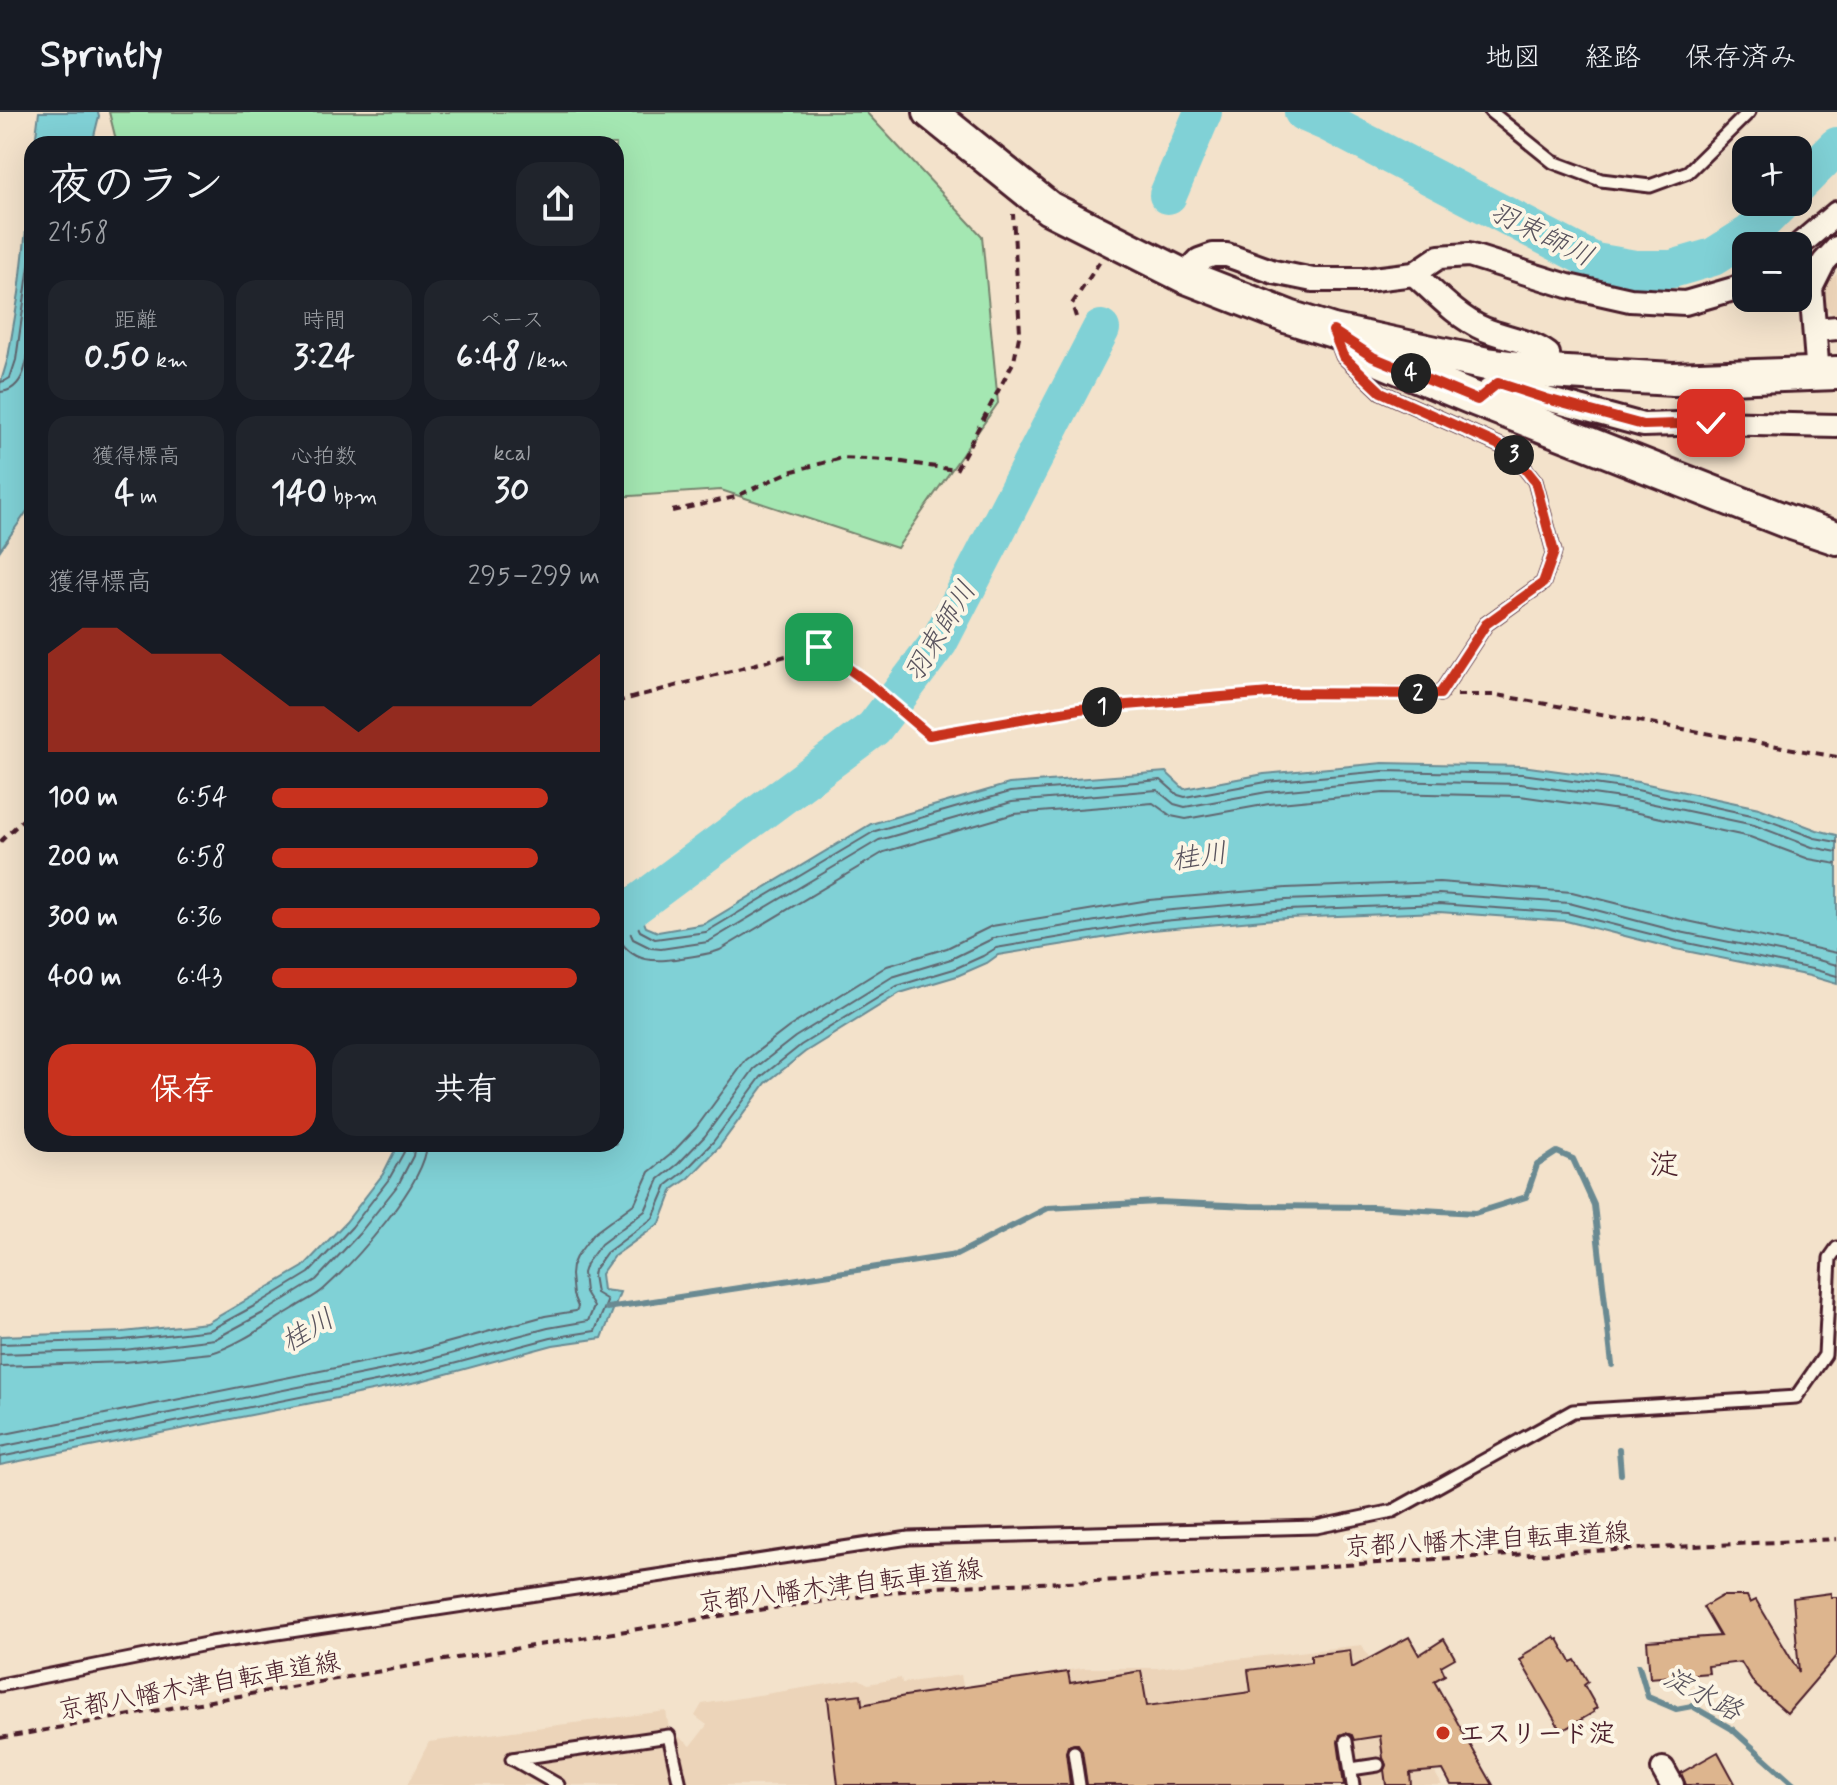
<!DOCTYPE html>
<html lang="ja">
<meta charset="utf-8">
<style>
:root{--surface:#171b24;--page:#20242c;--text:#f1f3f6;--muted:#9ea1a6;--line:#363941;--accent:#c8321e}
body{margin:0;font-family:Mynerve,"Klee One",sans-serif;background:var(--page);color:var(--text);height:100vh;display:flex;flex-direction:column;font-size:30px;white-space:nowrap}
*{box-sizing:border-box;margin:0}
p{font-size:26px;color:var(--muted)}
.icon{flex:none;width:44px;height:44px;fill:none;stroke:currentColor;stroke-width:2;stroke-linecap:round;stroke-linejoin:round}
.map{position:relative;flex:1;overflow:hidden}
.details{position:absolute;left:24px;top:24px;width:600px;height:1016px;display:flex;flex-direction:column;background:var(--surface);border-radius:24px;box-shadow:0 8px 32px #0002}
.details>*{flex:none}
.buttons{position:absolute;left:1732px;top:24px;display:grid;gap:16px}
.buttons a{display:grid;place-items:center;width:80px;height:80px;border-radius:16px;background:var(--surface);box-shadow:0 8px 32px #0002;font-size:40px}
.pin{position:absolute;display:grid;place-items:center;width:68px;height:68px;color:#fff;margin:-34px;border-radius:16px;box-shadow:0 4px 12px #0006}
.km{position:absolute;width:40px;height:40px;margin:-20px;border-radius:50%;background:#222;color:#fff;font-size:22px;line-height:40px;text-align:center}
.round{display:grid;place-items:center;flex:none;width:84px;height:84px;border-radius:24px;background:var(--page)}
.overview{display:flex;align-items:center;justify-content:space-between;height:136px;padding:0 24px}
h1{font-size:44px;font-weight:700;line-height:60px}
.figures{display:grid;grid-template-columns:repeat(3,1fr);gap:12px;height:136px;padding:8px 24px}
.figures div{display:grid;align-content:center;border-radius:20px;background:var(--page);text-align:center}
.figures b{font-size:34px;font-weight:700}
.figures small{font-size:22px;font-weight:400}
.figures p{font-size:22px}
.chart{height:224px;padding:16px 24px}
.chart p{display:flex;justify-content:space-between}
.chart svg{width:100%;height:144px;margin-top:8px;fill:var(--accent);opacity:.7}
.primary-button{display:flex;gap:16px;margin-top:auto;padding:16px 24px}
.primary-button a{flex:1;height:92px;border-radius:24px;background:var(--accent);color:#fff;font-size:32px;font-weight:700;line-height:92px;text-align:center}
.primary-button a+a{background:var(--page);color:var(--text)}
ul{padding:0 24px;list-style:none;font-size:26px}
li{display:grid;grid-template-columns:128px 96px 1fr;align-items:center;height:60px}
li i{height:20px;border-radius:10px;background:var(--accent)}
header{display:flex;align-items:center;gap:48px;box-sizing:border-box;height:112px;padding:0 40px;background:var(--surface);border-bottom:2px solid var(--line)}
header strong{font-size:38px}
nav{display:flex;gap:44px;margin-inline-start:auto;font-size:28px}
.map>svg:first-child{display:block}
.built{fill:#ecd4b9}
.green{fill:#a4e7b2;stroke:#77836e;stroke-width:2}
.water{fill:#80d1d6;stroke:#6a8a92;stroke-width:2}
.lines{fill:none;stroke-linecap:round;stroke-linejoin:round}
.shore{stroke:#60666f;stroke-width:2}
.stream{stroke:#6a8a92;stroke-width:6}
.river{stroke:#80d1d6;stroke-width:38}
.building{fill:#ddb58e;stroke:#4a1f2b;stroke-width:2}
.lane-casing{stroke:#4a1f2b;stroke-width:17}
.street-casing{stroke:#4a1f2b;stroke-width:28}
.secondary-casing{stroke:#4a1f2b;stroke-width:38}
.path{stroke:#4a1f2b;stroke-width:4;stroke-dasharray:8 6;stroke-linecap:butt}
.lane{stroke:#fcf5e5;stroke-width:11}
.street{stroke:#fcf5e5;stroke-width:22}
.secondary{stroke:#fcf5e5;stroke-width:32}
.route-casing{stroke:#fff;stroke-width:16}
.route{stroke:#c8321e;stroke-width:10}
.poi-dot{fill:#c8321e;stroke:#fcf5e5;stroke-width:3}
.labels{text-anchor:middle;stroke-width:8;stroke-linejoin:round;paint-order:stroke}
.street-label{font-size:26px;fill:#4a1f2b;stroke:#fcf5e5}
.poi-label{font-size:26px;font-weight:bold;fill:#4a1f2b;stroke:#fcf5e5;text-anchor:start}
.water-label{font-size:28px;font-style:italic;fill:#5a545e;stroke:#fcf5e5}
.quarter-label{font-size:30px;fill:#4a1f2b;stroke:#fcf5e5}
</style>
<header>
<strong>Sprintly</strong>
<nav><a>地図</a><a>経路</a><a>保存済み</a></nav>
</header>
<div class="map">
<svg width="1837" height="1673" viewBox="0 0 1837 1673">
<rect width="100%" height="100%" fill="#f3e2cb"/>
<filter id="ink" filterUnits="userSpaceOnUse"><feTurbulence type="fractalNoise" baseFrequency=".0125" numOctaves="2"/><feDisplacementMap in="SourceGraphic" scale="16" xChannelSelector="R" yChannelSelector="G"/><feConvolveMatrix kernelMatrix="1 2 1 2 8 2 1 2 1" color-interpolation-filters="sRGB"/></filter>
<g filter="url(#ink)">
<g class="built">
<path d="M1837 162V203H1833L1824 194 1825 172Z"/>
<path d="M1362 1533 1442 1673H407L429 1630 666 1599 669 1617 691 1634 707 1613 695 1604 702 1592 859 1567 868 1572 901 1566 902 1571 961 1563 963 1574 1083 1556H1157Z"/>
</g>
<path class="green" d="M109 0H866L982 124 998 291 897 436 721 378 616 385V32H117Z"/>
<g class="water">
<path d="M39 0H98L99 4 92 32H35Z"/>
<path d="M32 63V392L0 438V273L8 246 19 181Z"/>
<path d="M1383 651 1522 654 1638 670 1759 696 1817 718 1837 723V872L1810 864 1676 837 1566 809 1439 800 1287 806 1152 818 998 843 987 851 957 864 900 881 805 940 766 971 719 1035 689 1066 673 1077 660 1111 613 1145 601 1162 603 1178 620 1180 602 1226 553 1233 417 1270 0 1353V1224L123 1220 207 1211 303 1155 346 1110 383 1062 398 1032H616V784L630 775 646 815 658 820 704 812 871 712 1009 672 1166 660 1184 677 1264 662Z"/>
</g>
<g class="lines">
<g class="shore">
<path d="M0 270 5 269 10 266 16 248 32 132"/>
<path d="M0 280C30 278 28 234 32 212"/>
<path d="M616 790H627L640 819 655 827 706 820 875 719 1010 680 1161 668 1178 683 1185 685 1266 670 1383 659 1522 662 1637 678 1756 704 1815 726 1837 730"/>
<path d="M616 801 622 802 633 827 651 836 661 837 708 830 879 728 1012 690 1157 678 1174 692 1185 695 1267 680 1383 669 1521 672 1635 688 1754 713 1812 735 1837 740"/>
<path d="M616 820C630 854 658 850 688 845 699 843 710 842 720 838L884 740 1014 702 1153 691 1171 704 1186 707 1269 692 1384 681 1520 684 1633 700 1750 725 1809 747 1837 752"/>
<path d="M0 1232 123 1228 210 1218 258 1192 309 1161 352 1115 389 1067 404 1040 405 1032"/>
<path d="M0 1242 124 1238 215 1227 263 1201 316 1168 359 1122 398 1073 413 1044 415 1032"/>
<path d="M0 1254 125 1250 211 1241C235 1235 271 1210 293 1197 303 1190 315 1185 324 1177 354 1150 426 1071 427 1032"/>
<path d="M0 1323 410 1241 545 1204 576 1199 578 1195 573 1183 571 1163 572 1154 576 1145 593 1122 635 1091 649 1060 670 1043 696 1016 746 948 789 915 887 854 947 836 992 814 1149 788 1286 776 1439 770 1572 780 1683 808 1837 841"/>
<path d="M0 1335 413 1252 548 1216 588 1209 594 1195 585 1180 583 1161 586 1152 601 1132 645 1099 659 1067 678 1052 705 1024 754 957 795 925 892 865 951 847 994 826 1150 800 1286 788 1439 782 1569 791 1680 820 1814 847 1837 853"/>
<path d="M0 1345 415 1262 551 1226 595 1219 607 1190 606 1187 596 1181 593 1163 594 1158 606 1141 653 1106 667 1073 684 1060 713 1030 761 965 801 933 897 874 954 857 983 844 996 836 1151 810 1287 798 1439 792 1567 801 1678 829 1812 857 1837 864"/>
</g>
<g class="stream">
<path d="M607 1196 956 1143 1048 1096 1157 1090 1250 1094 1372 1095 1475 1101 1526 1085 1537 1053 1557 1040 1573 1047 1594 1093 1612 1253"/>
<path d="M1619 1337 1621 1362"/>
<path d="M1639 1554 1648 1585 1676 1597 1692 1594 1732 1617 1794 1673"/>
</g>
<g class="river">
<path d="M1303 0 1326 10 1595 150 1635 157H1672L1713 145 1751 121 1782 90"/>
<path d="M1798 73 1837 34"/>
<path d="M1168 83 1203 0"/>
<path d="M616 808 874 616 939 530 1101 217"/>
</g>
</g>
<g class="building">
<path d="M1831 1481V1485H1837V1543L1787 1601 1755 1573 1741 1550 1708 1554 1709 1561 1650 1566 1647 1529 1720 1524 1703 1495 1722 1484H1747L1750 1491 1756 1488 1799 1560 1793 1486Z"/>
<path d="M1409 1525 1419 1543 1444 1527 1455 1546 1441 1554 1445 1563 1434 1569 1493 1673H1451L1443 1658 1410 1661 1411 1673H1386L1384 1658 1386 1653 1383 1646 1380 1624 1354 1628 1352 1623 1345 1621 1340 1623 1338 1630 1344 1673H1087L1082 1638 1078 1632H1074L1068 1634 1066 1640 1070 1673H838L828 1586 861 1582 862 1593 905 1584 1068 1560 1070 1571 1141 1559 1147 1594 1251 1580 1248 1558 1311 1550V1543L1350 1538 1352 1556Z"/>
<path d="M1554 1525 1556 1528 1558 1527 1571 1550 1575 1548 1588 1570 1584 1573 1597 1596 1593 1598 1594 1600 1563 1618 1562 1616 1560 1617 1520 1548 1524 1546 1523 1543Z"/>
<path d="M1718 1640 1736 1673H1686L1681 1661Z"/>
</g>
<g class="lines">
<g class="lane-casing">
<g id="lane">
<path d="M1491 0 1553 50 1601 68 1650 74 1688 60 1749 0"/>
<path d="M1335 223 1343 244 1381 280 1510 338 1535 369 1554 440 1543 471 1486 512 1440 582"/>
<path d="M0 1573 211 1531 909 1426 1316 1415 1393 1399 1573 1299 1796 1285 1825 1243 1830 1146 1837 1136"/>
<path d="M1346 1629 1353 1673"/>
<path d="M1074 1640 1079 1673"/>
<path d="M512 1647 669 1624 680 1673"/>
<path d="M513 1647 558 1673"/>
<path d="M1351 1657 1378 1653"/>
</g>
</g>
<g class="street-casing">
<g id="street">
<path d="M1798 134 1837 101"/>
<path d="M1414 162C1434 180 1458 206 1484 217 1505 226 1529 228 1548 242L1549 260"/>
<path d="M1184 164 1199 148 1213 143H1227L1274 160 1313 168H1365L1414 162 1439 145 1469 143 1568 174 1630 188 1685 191 1737 176 1746 170"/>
<path d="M1815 218 1837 216"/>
<path d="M1818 263 1811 176 1824 150 1837 136"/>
<path d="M1477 288 1498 271 1547 287 1643 313 1711 311 1837 314"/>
<path d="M1663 1657 1672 1673"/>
</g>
</g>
<g class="secondary-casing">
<g id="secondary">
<path d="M930 0 1049 96 1184 164 1289 205 1333 219 1487 252 1549 260 1673 267 1837 261"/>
<path d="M1366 240 1373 245 1477 288 1786 409 1837 426"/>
</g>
</g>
<g class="path">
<path d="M1076 205 1072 192 1101 148"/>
<path d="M672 399 735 385 789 360 842 346 889 348 956 358 1014 249 1020 220 1013 102"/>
<path d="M1457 583H1497L1837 645"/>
<path d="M616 590 819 535 868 571 929 623 1079 597 1270 581 1424 582"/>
<path d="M0 730 32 699"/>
<path d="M0 1626 444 1548 751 1499 932 1475 1120 1468 1451 1446 1837 1427"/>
</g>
<use href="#lane" class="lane"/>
<use href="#street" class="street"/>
<use href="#secondary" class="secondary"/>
</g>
</g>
<g class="lines" filter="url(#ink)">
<g class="route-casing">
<path id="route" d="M819 535 868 571 929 623 1079 597 1270 581 1440 582 1486 512 1543 471 1554 440 1535 369 1510 338 1381 280 1343 244 1333 219 1373 245 1477 288 1498 271 1547 287 1643 313 1711 311"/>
</g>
<use href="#route" class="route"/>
</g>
<circle class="poi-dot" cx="1443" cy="1621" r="8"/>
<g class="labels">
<g class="street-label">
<text transform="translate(1487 1427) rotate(-3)" y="9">京都八幡木津自転車道線</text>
<text transform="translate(840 1473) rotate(-7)" y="9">京都八幡木津自転車道線</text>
<text transform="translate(199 1573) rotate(-10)" y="9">京都八幡木津自転車道線</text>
</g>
<g class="poi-label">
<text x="1459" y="1630">エスリード淀</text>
</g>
<g class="water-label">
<text transform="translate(1542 121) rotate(26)" y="10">羽束師川</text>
<text transform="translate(939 519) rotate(-59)" y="10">羽束師川</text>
<text transform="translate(1199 743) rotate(-8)" y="10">桂川</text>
<text transform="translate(307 1217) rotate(-30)" y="10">桂川</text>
<text transform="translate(1703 1581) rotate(27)" y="10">淀水路</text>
</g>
<g class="quarter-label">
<text x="1664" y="1062">淀</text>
</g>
</g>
</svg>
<div class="buttons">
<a>+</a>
<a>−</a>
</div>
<div class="pin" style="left:819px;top:535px;background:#1e9e55"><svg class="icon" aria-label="arrive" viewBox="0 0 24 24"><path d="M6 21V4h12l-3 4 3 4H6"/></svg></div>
<div class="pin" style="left:1711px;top:311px;background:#d93025"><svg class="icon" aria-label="check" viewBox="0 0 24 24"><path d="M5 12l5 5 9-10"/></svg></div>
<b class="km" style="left:1102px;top:595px">1</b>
<b class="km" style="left:1418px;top:582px">2</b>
<b class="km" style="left:1514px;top:343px">3</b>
<b class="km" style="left:1411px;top:261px">4</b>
<section class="details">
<div class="overview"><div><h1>夜のラン</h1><p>21:58</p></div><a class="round"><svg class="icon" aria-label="share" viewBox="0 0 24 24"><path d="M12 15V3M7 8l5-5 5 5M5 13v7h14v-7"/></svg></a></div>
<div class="figures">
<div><p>距離</p><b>0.50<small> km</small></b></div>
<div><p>時間</p><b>3:24</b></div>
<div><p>ペース</p><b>6:48<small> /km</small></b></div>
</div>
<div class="figures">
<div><p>獲得標高</p><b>4<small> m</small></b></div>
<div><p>心拍数</p><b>140<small> bpm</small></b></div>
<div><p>kcal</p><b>30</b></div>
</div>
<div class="chart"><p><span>獲得標高</span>295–299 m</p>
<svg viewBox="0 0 160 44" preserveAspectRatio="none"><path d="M0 44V14L10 6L20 6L30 14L40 14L50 14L60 22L70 30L80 30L90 38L100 30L110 30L120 30L130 30L140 30L150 22L160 14V44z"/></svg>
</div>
<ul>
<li><b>100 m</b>6:54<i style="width:84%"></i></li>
<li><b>200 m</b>6:58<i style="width:81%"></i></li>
<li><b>300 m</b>6:36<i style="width:100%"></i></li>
<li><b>400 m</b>6:43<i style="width:93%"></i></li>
</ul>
<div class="primary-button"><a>保存</a><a>共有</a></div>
</section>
</div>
